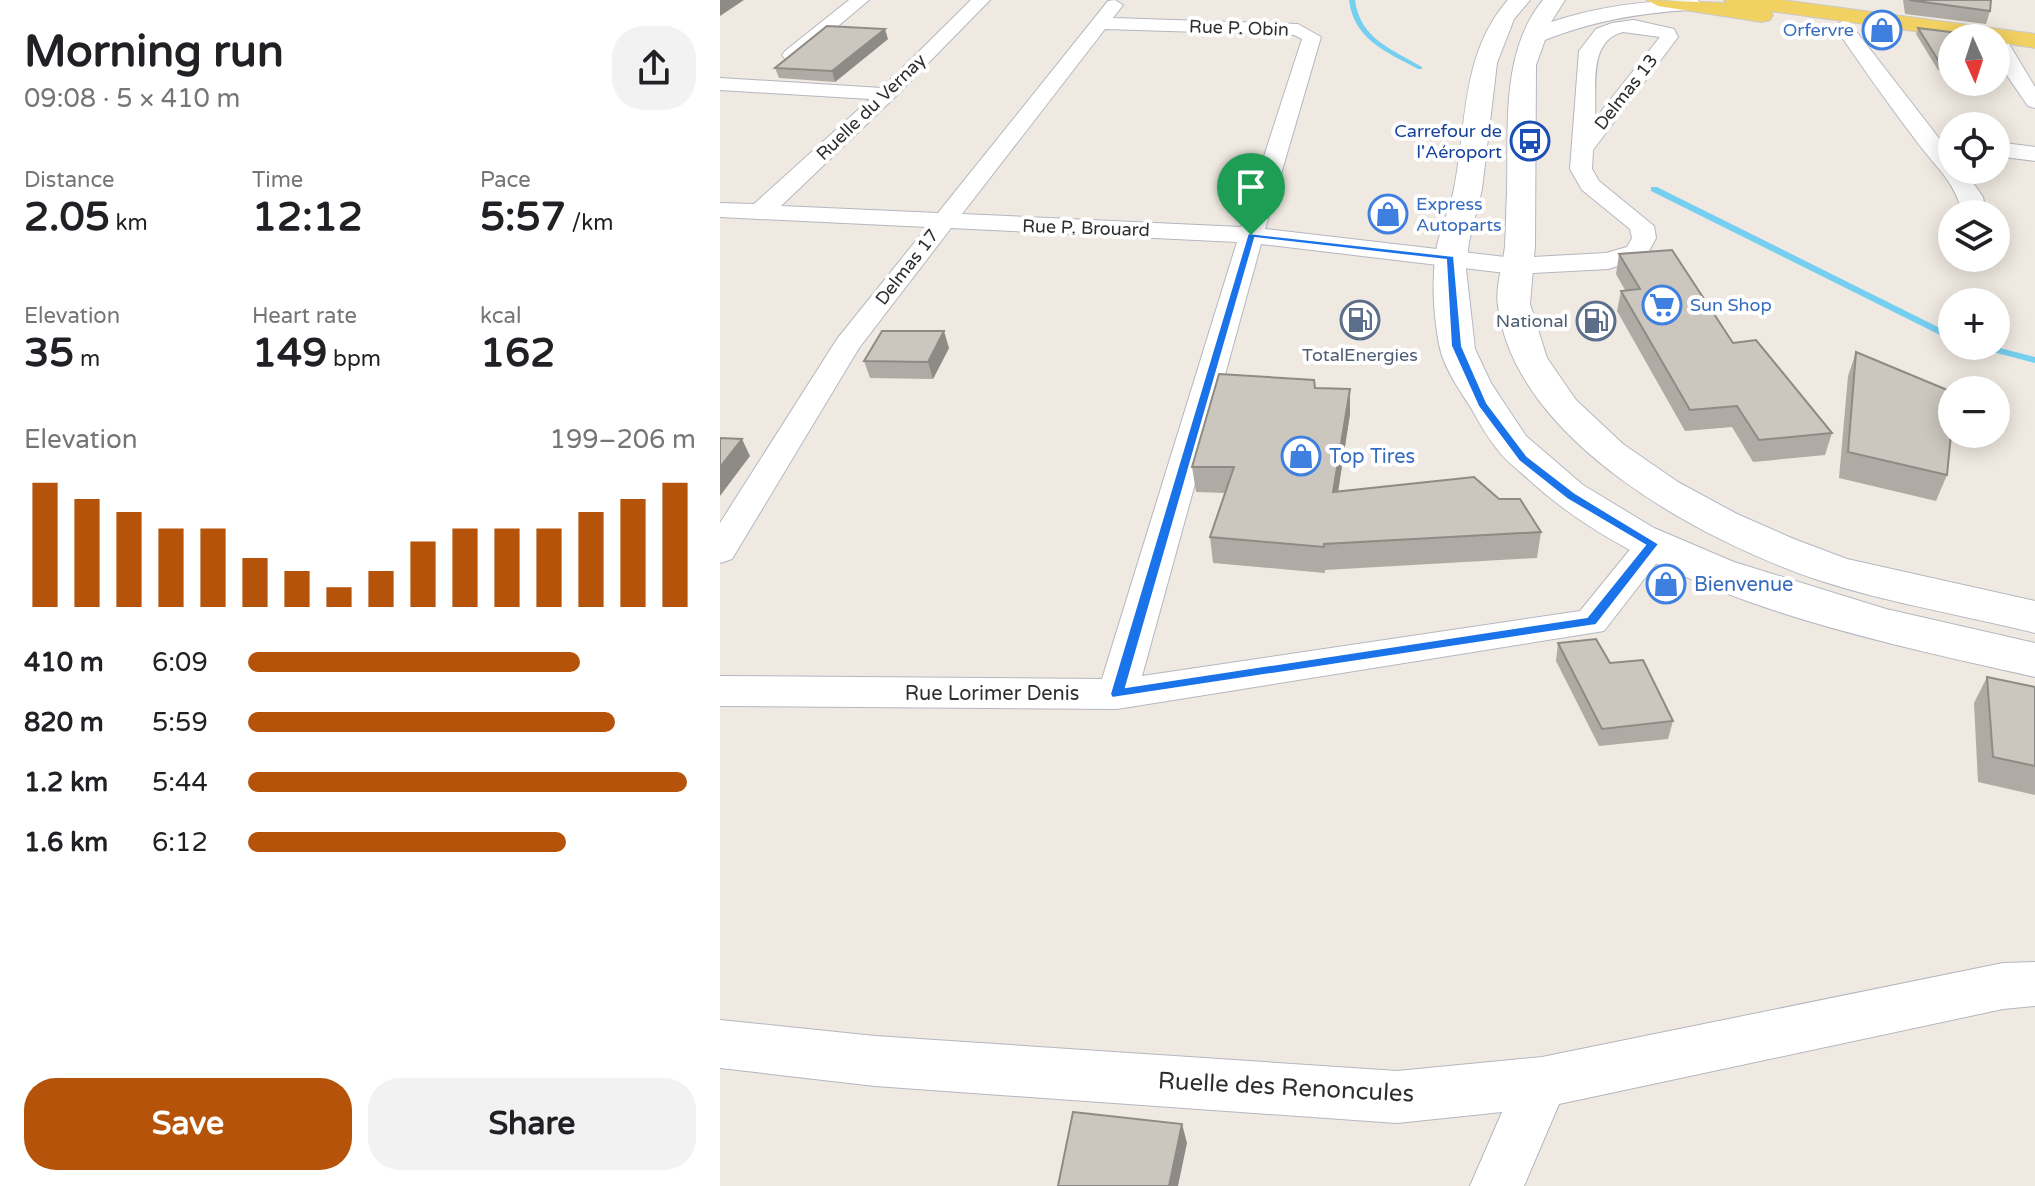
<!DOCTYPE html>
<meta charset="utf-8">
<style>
:root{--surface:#fff;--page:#f2f2f2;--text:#202124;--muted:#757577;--accent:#b45309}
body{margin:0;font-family:"Varela Round",sans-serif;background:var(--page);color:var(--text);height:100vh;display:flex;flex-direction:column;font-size:30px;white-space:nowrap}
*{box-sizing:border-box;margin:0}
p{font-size:26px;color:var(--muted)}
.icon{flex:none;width:44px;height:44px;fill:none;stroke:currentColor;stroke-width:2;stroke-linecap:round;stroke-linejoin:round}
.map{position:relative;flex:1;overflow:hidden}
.drawer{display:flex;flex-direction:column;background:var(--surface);width:720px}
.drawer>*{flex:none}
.needle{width:52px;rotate:177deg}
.buttons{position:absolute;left:1218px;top:24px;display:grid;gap:16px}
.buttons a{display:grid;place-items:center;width:72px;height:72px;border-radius:50%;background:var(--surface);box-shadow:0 4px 20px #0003;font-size:40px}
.pin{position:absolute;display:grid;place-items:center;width:68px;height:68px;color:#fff;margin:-82px -34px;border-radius:50% 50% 50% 0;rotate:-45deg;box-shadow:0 0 8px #0007}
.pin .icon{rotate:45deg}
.round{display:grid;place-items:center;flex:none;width:84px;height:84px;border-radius:32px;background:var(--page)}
.headline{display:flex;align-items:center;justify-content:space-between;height:136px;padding:0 24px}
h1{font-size:44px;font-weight:700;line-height:60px}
.figures{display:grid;grid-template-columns:repeat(3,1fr);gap:12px;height:136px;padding:8px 24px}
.figures div{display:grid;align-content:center}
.figures b{font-size:40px;font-weight:700}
.figures small{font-size:22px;font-weight:400}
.figures p{font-size:22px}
.chart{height:224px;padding:16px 24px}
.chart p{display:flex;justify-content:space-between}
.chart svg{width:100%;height:144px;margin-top:8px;stroke:var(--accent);stroke-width:6}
.button{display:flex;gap:16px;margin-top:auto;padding:16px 24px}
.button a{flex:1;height:92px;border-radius:32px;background:var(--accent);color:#fff;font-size:32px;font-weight:700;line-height:92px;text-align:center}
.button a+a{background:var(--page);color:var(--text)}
ul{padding:0 24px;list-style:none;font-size:26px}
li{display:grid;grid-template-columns:128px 96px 1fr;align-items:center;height:60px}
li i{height:20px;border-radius:10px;background:var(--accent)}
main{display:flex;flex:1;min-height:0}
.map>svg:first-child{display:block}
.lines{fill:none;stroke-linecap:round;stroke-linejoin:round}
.stream{fill:#75cff0;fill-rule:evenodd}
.minor-casing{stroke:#b4b7c1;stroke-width:2}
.secondary-casing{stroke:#b4b7c1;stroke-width:2}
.primary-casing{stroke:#c9c9c9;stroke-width:2}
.minor{fill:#fff;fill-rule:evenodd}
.secondary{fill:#fff;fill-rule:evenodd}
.primary{fill:#f2d163;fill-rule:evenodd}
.wall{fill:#afaba4}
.shaded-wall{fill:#8e8b86}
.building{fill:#cbc7bf;stroke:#8e8b86;stroke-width:2}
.route{fill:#1a73e8;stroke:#fff;stroke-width:2;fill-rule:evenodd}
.labels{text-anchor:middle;stroke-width:8;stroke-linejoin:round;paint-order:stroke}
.far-street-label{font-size:18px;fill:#2e2e2e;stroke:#fff}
.far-shop-label{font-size:18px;fill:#366cbe;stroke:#fff;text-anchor:start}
.far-transit-label{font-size:18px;fill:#164399;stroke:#fff;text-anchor:end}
.far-service-label{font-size:18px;fill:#4e5e75;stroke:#fff;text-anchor:end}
.shop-label{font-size:20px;fill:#366cbe;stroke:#fff;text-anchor:start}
.street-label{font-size:20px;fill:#2e2e2e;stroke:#fff}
.near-street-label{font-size:24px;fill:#2e2e2e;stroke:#fff}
</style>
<main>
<section class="drawer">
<div class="headline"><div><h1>Morning run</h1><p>09:08 · 5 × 410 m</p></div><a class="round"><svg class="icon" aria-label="share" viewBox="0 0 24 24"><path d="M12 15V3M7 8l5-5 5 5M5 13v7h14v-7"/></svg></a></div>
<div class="figures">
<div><p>Distance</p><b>2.05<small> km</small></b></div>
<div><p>Time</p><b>12:12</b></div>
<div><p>Pace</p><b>5:57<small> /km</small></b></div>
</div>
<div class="figures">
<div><p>Elevation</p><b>35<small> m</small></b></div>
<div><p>Heart rate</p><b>149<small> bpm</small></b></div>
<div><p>kcal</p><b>162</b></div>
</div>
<div class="chart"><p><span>Elevation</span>199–206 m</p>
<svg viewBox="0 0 160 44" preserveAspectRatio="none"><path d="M5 44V6M15 44V11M25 44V15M35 44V20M45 44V20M55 44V29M65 44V33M75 44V38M85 44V33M95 44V24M105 44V20M115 44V20M125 44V20M135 44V15M145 44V11M155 44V6"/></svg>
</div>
<ul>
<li><b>410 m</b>6:09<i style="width:74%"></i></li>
<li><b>820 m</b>5:59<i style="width:82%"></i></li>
<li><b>1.2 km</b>5:44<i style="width:98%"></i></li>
<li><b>1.6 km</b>6:12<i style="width:71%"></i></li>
</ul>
<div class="button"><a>Save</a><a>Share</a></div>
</section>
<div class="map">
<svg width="1315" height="1186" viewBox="0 0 1315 1186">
<rect width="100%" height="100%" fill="#efe9e1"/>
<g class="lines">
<g class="stream">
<path d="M629 0H635C640 39 672 49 702 67V69H698C667 52 634 40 629 0Z"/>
<path d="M931 187H937L1232 334V341L931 191Z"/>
<path d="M1256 346H1272L1315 357V363L1258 348Z"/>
</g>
<g class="minor-casing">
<g id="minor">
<path d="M129 0H149L79 59H65L62 55 65 51Z"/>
<path d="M251 0H270L174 98 61 206 218 213 388 1 395 0 403 5 393 18 578 24 601 37 545 229 794 258 886 253 907 247 912 238 910 229 862 190 850 169 859 51 876 29 892 23 914 20 954 29 958 37 873 150 872 169 879 181 934 226 936 238 926 257 888 269 794 274 541 244 422 676 860 611 921 536 933 533 945 536 950 544 945 552 884 631 397 709 0 706V676L382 679 517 242 231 228 139 348 12 559 0 563V523L117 339 207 227 0 217V203L34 204 150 99 0 90V78L162 88ZM385 29 574 35 582 39 521 227 242 214ZM903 32 940 37 875 119C877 89 867 41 903 32Z"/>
<path d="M1123 21 1129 22 1232 155V170H1244L1263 197 1266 214H1242C1237 184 1215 166 1197 142 1168 104 1141 65 1114 26Z"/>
<path d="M1282 42 1289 44 1315 87V108L1308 106 1277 61 1276 44Z"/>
<path d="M1276 142 1315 147V161L1276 156Z"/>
<path d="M1315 962V1006L1283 1009 839 1104 804 1186H750L782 1112 677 1123 155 1086 0 1068V1020L155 1036 677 1071 822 1057 1283 963Z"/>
</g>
</g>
<g class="secondary-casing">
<g id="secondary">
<path d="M788 0H810L794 19 777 63 762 189 749 242 746 269 755 349 771 383 806 436 863 485 934 528 1014 562 1166 609 1315 643V677C1150 640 934 596 807 478 797 469 785 460 777 449 767 437 759 422 751 408 739 389 723 367 719 344 713 312 711 273 718 241 723 223 730 207 734 189 747 124 741 53 788 0Z"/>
<path d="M823 0H845L831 22C880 6 927 0 978 0L981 4 970 10C919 13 872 21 825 40L816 65 815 246 810 304 827 358 856 400 903 444 958 482 1017 514 1074 539 1127 559 1315 601V633C1243 615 1168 603 1098 580 982 541 795 441 778 306 775 287 783 265 785 246 786 228 786 210 787 192 789 129 780 52 823 0Z"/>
</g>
</g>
<g class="primary-casing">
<path id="primary" d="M927 0 1007 3 1004 0H1062L1315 34V48L1276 42V38H1244L1050 11 1053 15 1050 20 1042 22 938 6Z"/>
</g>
<use href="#minor" class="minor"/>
<use href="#secondary" class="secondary"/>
<use href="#primary" class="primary"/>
</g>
<g class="wall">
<path d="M1183 0H1271L1270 11 1266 24 1185 14Z"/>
<path d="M1198 28 1246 34 1232 38V70H1218L1196 34Z"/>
<path d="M168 39 115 82 59 78 55 68Z"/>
<path d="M899 254 1013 343 1112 433 1105 455 1033 462 1012 427 965 431 897 311 901 291 905 290 896 274Z"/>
<path d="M229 348 213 379 150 378 144 361Z"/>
<path d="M1136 352 1227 475 1216 501 1119 478 1128 376Z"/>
<path d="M595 388 630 414 618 491 779 499 821 532 817 558 605 570V573L493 563 490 537 506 493 476 492 472 467Z"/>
<path d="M838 643 890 663 953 721 948 739 879 746 836 661Z"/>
<path d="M1267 677 1315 687V795L1258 782 1254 703Z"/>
</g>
<g class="shaded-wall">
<path d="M0 0H24L0 16Z"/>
<path d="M165 29 168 39 115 82 112 71Z"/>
<path d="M224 331 229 348 213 379 208 362Z"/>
<path d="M630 389V414L614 518 613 492Z"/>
<path d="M22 439 30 456 0 496V467Z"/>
<path d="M462 1124 467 1143 458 1186H449Z"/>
</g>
<g class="building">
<path d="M1189 0H1271L1270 11Z"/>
<path d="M107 26 165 29 112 71 55 68Z"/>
<path d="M1198 28 1246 34H1266V38H1232V63H1220Z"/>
<path d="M952 250 1013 343 1036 340 1112 433 1039 440 1017 406 970 410 901 291 920 289 899 254Z"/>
<path d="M162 331H224L208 362 144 361Z"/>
<path d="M1136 352 1232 392V424L1227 475 1128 452Z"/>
<path d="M499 374 594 380 595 388 630 389 613 492 754 477 779 499H800L821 532 604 544V547L490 537 514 467H472Z"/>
<path d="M0 438 22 439 0 467Z"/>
<path d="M876 639 890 663 923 660 953 721 882 729 838 643Z"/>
<path d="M1267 677 1315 687V766L1273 757Z"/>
<path d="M353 1112 462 1124 449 1186H338Z"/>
</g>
<path class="route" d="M528 233 734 256 742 346 767 403 807 456 855 493 939 544 876 625 392 698 390 694ZM535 238 726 260 731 346 758 406 799 461 847 499 925 545 867 617 406 687Z"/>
<defs>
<g id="shop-ring" transform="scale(2)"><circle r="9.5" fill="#fff" stroke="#3f7fe0" stroke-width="1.5"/><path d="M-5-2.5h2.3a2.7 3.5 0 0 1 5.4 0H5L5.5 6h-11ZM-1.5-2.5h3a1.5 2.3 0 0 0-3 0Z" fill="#3f7fe0"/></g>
<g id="bus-ring" transform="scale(2)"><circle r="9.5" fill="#fff" stroke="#1a4fb4" stroke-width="1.5"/><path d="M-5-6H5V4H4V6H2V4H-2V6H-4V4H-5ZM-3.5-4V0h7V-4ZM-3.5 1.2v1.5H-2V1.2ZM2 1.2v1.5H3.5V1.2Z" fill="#1a4fb4"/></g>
<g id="supermarket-ring" transform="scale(2)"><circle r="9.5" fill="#fff" stroke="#3f7fe0" stroke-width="1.5"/><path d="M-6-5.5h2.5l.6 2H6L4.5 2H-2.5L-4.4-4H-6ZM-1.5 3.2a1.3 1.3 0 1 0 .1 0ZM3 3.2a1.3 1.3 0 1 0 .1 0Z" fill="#3f7fe0"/></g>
<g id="fuel-ring" transform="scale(2)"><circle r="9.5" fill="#fff" stroke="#5c6f8a" stroke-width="1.5"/><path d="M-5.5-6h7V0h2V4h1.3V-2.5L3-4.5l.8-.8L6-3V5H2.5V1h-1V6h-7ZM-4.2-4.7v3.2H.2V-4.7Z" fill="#5c6f8a"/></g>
</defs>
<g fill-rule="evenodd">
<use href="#shop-ring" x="1162" y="30"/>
<use href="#bus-ring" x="810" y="141"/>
<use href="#shop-ring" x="668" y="214"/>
<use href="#supermarket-ring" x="942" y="305"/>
<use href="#fuel-ring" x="640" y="320"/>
<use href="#fuel-ring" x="876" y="321"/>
<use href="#shop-ring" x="581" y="456"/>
<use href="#shop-ring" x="946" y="584"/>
</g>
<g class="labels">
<g class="far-street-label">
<text transform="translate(519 28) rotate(2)" y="6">Rue P. Obin</text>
<text transform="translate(906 92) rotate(-52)" y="6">Delmas 13</text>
<text transform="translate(151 107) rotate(-44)" y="6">Ruelle du Vernay</text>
<text transform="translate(366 228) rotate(2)" y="6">Rue P. Brouard</text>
<text transform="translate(187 267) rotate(-52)" y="6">Delmas 17</text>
</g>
<g class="far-shop-label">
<text x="1134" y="36" text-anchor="end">Orfervre</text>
<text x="696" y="210">Express<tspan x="696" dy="21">Autoparts</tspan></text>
<text x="970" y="311">Sun Shop</text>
</g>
<g class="far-transit-label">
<text x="782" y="137">Carrefour de<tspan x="782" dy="21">l'Aéroport</tspan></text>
</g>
<g class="far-service-label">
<text x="848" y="327">National</text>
<text x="640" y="361" text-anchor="middle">TotalEnergies</text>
</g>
<g class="shop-label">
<text x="609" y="463">Top Tires</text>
<text x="974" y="591">Bienvenue</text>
</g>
<g class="street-label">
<text x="272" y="700">Rue Lorimer Denis</text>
</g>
<g class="near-street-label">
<text transform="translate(566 1087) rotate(3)" y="8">Ruelle des Renoncules</text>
</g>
</g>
</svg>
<div class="buttons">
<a><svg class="needle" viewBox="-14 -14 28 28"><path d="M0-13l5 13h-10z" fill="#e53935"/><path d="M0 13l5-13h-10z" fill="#757577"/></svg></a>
<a><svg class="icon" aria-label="locate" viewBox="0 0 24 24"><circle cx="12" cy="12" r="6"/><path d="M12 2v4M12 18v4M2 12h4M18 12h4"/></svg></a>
<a><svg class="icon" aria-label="layers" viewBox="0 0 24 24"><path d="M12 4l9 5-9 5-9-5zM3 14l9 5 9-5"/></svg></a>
<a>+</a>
<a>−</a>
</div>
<div class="pin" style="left:531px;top:235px;background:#1e9e55"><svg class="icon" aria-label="arrive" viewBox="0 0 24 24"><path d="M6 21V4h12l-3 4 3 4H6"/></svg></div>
</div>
</main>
